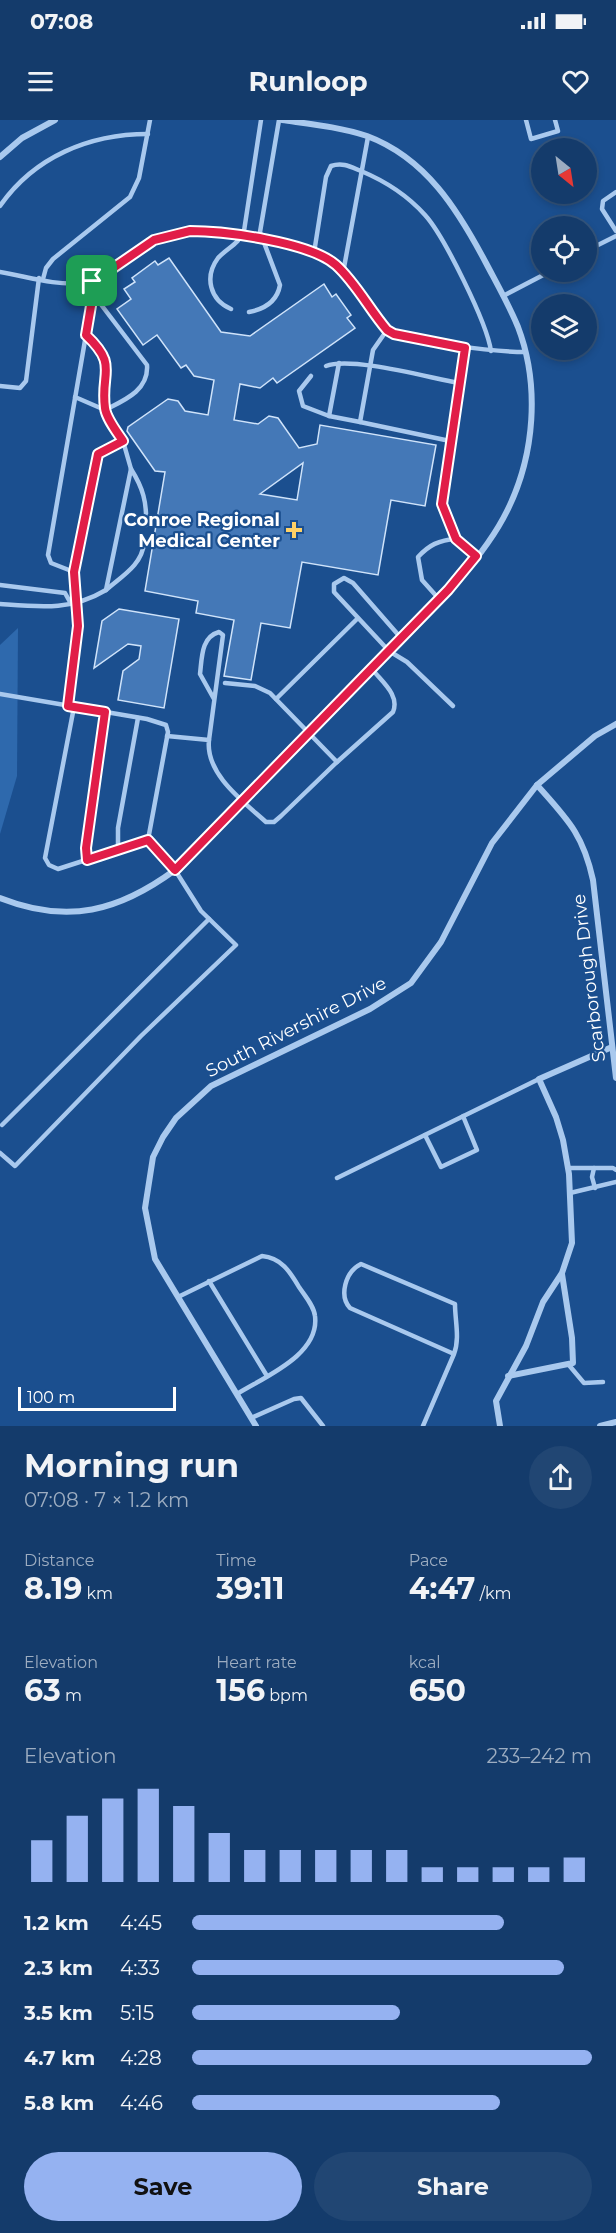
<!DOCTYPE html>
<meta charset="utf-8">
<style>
:root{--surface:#143b6b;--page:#214673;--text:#f1f3f6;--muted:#9dadc1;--line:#33557e;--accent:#95b2f1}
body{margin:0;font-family:Montserrat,sans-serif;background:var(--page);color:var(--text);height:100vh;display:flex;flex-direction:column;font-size:22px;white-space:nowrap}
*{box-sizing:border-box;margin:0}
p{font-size:20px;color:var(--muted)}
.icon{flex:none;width:33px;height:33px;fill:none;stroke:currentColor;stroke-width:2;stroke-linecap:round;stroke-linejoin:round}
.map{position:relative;height:1306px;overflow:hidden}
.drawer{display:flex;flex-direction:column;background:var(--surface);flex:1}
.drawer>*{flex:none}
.needle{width:39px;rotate:150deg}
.tools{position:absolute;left:531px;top:18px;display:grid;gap:12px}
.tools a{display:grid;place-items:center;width:66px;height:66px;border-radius:50%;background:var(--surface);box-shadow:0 3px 9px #0003,0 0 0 2px var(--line);font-size:30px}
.scale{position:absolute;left:18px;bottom:15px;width:158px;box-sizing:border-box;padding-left:6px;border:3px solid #fff;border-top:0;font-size:16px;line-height:21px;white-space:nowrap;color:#fff;-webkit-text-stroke:4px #1b4f8f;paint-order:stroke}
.pin{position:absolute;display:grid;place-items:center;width:51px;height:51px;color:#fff;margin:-26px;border-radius:12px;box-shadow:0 3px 9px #0006}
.round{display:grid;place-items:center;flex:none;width:63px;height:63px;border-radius:32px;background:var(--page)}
.summary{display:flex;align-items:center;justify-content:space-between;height:102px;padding:0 24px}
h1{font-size:33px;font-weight:700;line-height:45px}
.metrics{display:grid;grid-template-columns:repeat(3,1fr);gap:9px;height:102px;padding:6px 24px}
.metrics div{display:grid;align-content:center}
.metrics b{font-size:30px;font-weight:700}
.metrics small{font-size:16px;font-weight:400}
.metrics p{font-size:16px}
.chart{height:168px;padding:12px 24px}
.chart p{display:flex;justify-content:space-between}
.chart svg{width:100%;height:108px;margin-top:6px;stroke:var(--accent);stroke-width:6}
.action{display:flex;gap:12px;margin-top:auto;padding:12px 24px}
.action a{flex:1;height:69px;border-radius:36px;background:var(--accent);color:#111;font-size:24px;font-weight:700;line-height:69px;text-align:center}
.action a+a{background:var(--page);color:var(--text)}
ul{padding:0 24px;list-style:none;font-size:20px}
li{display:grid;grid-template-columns:96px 72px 1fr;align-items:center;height:45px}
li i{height:15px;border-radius:8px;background:var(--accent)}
.status{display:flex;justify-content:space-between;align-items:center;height:42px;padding:0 30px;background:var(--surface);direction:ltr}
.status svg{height:16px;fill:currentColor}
header{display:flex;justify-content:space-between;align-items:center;height:78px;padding:0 24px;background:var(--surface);font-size:27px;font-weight:700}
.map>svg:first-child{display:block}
.green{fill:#2e69ad}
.building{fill:#4478b7;stroke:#cfe3fa;stroke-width:1.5;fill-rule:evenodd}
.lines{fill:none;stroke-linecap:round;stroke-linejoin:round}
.lane{stroke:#a9c9ee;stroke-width:4.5}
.street{stroke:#a9c9ee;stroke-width:6}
.route-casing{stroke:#fff;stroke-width:12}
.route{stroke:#e11d48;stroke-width:8}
.poi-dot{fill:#ffd166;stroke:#1b4f8f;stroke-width:2}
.labels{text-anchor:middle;stroke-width:4.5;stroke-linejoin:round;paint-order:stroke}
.poi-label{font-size:18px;font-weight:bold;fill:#fff;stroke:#1b4f8f;text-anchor:end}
.street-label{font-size:18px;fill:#fff;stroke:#1b4f8f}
</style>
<div class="status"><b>07:08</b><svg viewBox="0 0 49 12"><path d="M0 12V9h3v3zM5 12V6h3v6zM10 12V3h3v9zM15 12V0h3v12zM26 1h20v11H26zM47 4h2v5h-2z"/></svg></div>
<header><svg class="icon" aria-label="menu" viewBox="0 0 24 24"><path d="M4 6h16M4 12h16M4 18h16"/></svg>Runloop<svg class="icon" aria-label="heart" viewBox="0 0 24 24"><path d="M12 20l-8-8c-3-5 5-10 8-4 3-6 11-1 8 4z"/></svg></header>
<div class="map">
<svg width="616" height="1306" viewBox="0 0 616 1306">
<rect width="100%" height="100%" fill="#1b4f8f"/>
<path class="green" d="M18 508 17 656 0 714V525Z"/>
<g class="building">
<path d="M169 138 221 212 250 216 324 164 332 177 336 174 351 195 347 198 355 208 277 263 273 258 260 268 240 264 234 300 258 304 269 296 278 298 299 328 317 324 320 305 436 325 425 386 391 380 378 455 302 442 290 508 261 503 251 560 224 556 234 500 196 493 198 481 145 471 165 352 155 351 127 311 128 307 168 279 178 281 185 291 208 295 214 260 194 256 186 245 181 248 157 215 143 225 117 189 131 179 124 169 135 162 132 158 155 141 158 145ZM303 343 297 380 260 374Z"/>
<path d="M119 489 179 499 164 588 118 580 123 551 139 539 141 526 128 524 94 548 102 501Z"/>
</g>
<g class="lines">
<g class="lane">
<path d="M526 0 531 19 558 11 555 0"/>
<path d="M616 72 603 81 602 89 616 111"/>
<path d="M0 86C34 37 89 14 148 14"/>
<path d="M586 131 616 116"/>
<path d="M314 133 326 57 331 46C343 42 351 47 361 51 385 61 408 76 425 95 444 116 487 203 491 231"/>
<path d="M0 152C25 156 56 166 81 163 107 160 130 135 151 122 189 100 259 117 299 127 333 136 350 160 370 187 375 195 380 204 386 209 401 222 502 232 525 232"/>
<path d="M343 153 368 17"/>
<path d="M43 159 46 148 53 139 130 77 139 58 150 0"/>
<path d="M503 176 549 152"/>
<path d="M231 189C210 180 204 157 218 138 227 128 239 124 244 111L261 0"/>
<path d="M249 192C265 189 277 182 280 165L260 112 279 0"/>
<path d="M387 210 373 230 360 302 450 321"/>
<path d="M465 228 442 384 456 419 476 436"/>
<path d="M326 246C351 236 430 258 459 263"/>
<path d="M311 256 299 271 303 286 329 296 360 302"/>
<path d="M0 266 20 268 26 261 39 158"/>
<path d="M75 277 105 290C107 256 113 239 86 215"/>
<path d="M329 296 339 243"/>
<path d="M131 349C143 368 147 382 146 405"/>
<path d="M74 452 98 334 123 321"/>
<path d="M0 465 65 473 70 482"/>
<path d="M106 470C122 456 142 445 144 423"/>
<path d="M439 479 422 460 418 437C429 425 439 420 456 419"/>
<path d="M0 484C40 487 71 491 106 470L131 349 123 321 105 290C125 280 149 270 147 245L93 174"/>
<path d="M401 518 353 463 344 458 334 464V472L389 531 407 542 453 586"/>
<path d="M0 574 147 599 166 605 168 612 148 720 175 750 201 791 236 825 141 916 15 1046 0 1033"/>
<path d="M276 579 357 499"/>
<path d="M68 586 78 506 76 458 74 452 51 443 48 435 93 174 89 161"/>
<path d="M74 587 45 738 49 745 58 749 148 720"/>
<path d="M167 616 209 620C205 654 244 682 266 702H274L281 696 337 642 270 573 255 566 225 563"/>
<path d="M209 620 223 515 219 512C201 517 202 538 200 554L214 579"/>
<path d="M337 642 393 592C400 575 382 562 372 549"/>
<path d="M118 729V708L138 598"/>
<path d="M87 739 86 728 105 592"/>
<path d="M2 1005 209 799"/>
<path d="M425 1015 441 1047 477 1030 463 996"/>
<path d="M568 1048H613L616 1050"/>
<path d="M594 1048 592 1057 595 1068"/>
<path d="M337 1058 539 959"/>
<path d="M570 1073 616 1062"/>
<path d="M209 1161 267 1256"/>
<path d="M178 1177 262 1136C282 1138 290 1152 299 1167 305 1176 314 1186 315 1196 320 1235 264 1257 237 1274"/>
<path d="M568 1244 584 1263 603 1262"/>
<path d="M251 1298 294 1279 301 1278 323 1306"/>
<path d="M423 1306 454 1234C460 1218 455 1201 455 1184L361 1144C345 1152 339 1176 350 1188L454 1234"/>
</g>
<g class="street">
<path d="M0 37 22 18 55 0"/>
<path d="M537 665C568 700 583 714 593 760L616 958"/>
<path d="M0 778C68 805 119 791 175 750 240 686 302 621 365 556 411 508 478 450 507 391 535 335 540 265 518 207 509 185 497 164 486 143 458 90 426 38 367 16 340 7 310 4 282 0"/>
<path d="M508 1256 573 1243 572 1218 562 1154"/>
<path d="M256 1306 155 1139 145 1088 153 1037 163 1017 176 998 211 966 370 889 411 863 441 822 492 723 537 665 595 616 616 604"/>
<path d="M500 1306 496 1281 526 1226 543 1182 562 1153 572 1123 569 1054 563 1020 556 997 539 959 612 927"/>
<path d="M600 1306 616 1302"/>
</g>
</g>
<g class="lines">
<g class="route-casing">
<path id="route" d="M190 111C224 111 310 122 336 145 356 163 369 189 387 210L394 214 465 228 442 384 456 419 476 436 448 470 175 750 148 720 87 740 86 728 105 592 68 586 78 506 74 452 98 334 123 321C117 312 106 298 105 288 100 252 119 246 86 215L93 174 89 161 103 155 154 120Z"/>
</g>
<use href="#route" class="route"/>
</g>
<path class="poi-dot" d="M291 401h6v6h6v6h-6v6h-6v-6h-6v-6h6z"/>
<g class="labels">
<g class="poi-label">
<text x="280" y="406">Conroe Regional<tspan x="280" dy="21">Medical Center</tspan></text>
</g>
<g class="street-label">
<text transform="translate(589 858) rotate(-97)" y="6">Scarborough Drive</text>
<text transform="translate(296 907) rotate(-27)" y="6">South Rivershire Drive</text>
</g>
</g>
</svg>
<div class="tools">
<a><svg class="needle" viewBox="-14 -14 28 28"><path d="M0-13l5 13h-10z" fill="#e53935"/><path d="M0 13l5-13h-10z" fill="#9dadc1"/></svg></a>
<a><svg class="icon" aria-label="locate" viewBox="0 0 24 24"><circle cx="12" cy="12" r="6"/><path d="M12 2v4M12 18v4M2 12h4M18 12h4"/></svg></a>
<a><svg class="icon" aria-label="layers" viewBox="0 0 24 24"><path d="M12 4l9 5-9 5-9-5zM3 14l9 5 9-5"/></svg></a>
</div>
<div class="scale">100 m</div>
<div class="pin" style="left:92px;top:161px;background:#1e9e55"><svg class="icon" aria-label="arrive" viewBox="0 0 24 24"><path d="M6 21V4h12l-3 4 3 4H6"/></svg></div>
</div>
<section class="drawer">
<div class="summary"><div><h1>Morning run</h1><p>07:08 · 7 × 1.2 km</p></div><a class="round"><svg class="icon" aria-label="share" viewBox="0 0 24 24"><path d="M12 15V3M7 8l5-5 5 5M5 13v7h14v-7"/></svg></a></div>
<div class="metrics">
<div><p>Distance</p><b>8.19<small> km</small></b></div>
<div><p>Time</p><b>39:11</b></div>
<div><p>Pace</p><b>4:47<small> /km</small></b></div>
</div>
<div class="metrics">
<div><p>Elevation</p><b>63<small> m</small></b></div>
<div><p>Heart rate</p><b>156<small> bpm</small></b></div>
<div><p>kcal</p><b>650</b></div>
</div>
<div class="chart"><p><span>Elevation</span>233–242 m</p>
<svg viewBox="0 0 160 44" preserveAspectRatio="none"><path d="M5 44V27M15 44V17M25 44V10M35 44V6M45 44V13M55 44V24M65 44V31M75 44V31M85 44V31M95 44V31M105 44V31M115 44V38M125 44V38M135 44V38M145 44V38M155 44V34"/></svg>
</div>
<ul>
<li><b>1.2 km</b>4:45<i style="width:78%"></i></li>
<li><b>2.3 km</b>4:33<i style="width:93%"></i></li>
<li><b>3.5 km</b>5:15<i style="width:52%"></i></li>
<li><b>4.7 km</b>4:28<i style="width:100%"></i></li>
<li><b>5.8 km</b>4:46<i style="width:77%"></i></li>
</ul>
<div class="action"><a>Save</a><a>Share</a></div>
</section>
